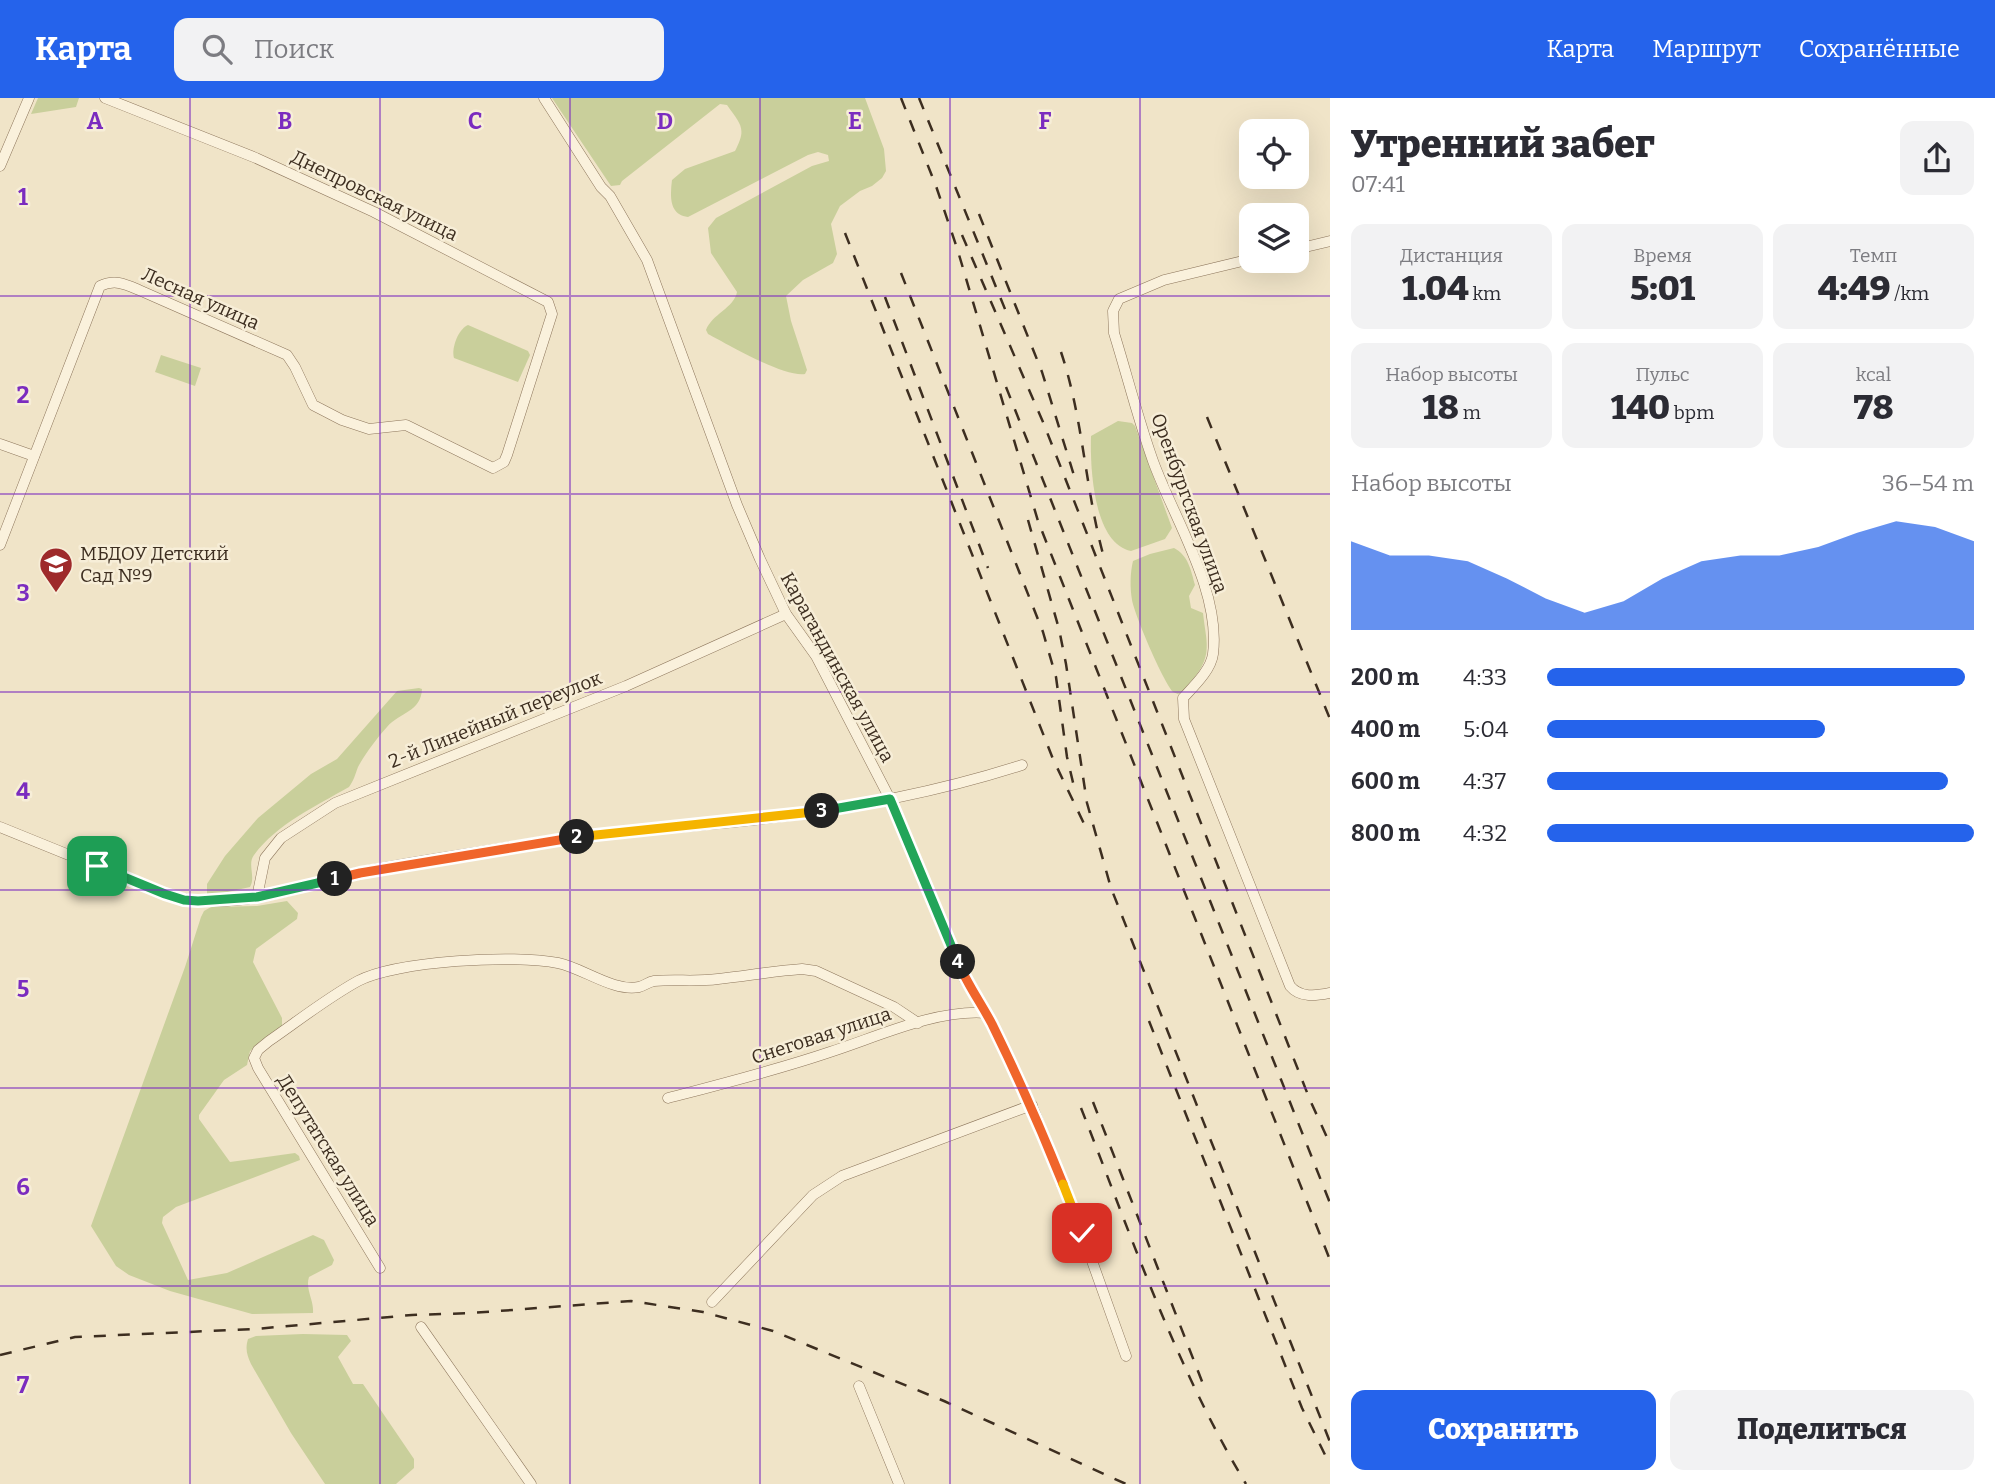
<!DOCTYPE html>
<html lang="ru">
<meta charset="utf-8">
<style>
:root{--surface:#fff;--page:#f2f2f3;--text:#2b2b33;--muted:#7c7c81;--accent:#2563eb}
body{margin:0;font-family:Bitter,serif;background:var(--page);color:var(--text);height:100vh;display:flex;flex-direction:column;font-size:26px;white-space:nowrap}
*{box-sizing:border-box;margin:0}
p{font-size:23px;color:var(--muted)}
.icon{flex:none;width:38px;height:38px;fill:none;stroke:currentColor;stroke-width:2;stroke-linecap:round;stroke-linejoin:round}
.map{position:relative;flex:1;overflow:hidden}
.panel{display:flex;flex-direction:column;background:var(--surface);width:665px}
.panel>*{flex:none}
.buttons{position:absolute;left:1239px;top:21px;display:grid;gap:14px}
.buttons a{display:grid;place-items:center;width:70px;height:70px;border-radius:14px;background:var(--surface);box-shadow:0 7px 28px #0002;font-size:35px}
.pin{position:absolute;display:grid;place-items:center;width:60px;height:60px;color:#fff;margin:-30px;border-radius:14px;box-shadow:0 4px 10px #0006}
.km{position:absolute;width:35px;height:35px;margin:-18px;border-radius:50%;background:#222;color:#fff;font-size:19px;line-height:35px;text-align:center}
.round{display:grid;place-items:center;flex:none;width:74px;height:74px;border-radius:14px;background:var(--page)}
.head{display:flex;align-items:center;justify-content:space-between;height:119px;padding:0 21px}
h1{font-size:38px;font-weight:800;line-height:52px}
.stats{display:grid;grid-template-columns:repeat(3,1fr);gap:10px;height:119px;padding:7px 21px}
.stats div{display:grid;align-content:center;border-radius:14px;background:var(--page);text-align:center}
.stats b{font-size:35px;font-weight:800}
.stats small{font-size:19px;font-weight:400}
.stats p{font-size:19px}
.chart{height:196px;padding:14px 21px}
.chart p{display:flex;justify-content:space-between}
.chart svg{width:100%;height:126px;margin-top:7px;fill:var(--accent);opacity:.7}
.cta{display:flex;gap:14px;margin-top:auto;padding:14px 21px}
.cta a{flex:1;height:80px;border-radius:14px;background:var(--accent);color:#fff;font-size:28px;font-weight:800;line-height:80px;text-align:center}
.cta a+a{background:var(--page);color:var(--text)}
ul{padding:0 21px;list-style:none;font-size:23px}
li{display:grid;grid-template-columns:112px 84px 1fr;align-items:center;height:52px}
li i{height:18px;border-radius:9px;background:var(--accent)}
header{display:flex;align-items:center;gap:42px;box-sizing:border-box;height:98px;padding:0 35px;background:var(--accent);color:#fff}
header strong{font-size:33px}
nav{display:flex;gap:38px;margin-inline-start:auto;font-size:24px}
.search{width:490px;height:63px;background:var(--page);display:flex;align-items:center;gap:18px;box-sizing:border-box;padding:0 24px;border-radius:14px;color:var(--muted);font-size:26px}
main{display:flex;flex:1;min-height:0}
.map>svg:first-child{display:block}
.green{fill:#c9cf9b}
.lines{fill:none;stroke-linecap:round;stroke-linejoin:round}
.minor-casing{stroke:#8d765c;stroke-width:11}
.minor{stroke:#faf1dc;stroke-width:10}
.rail{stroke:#3d2e20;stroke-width:2.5;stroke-dasharray:12 12;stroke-linecap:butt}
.split-1-casing{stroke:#fff;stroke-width:14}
.split-2-casing{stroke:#fff;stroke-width:14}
.split-3-casing{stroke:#fff;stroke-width:14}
.split-4-casing{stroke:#fff;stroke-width:14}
.split-5-casing{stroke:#fff;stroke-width:14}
.split-6-casing{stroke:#fff;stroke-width:14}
.split-1{stroke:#22a559;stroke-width:9}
.split-2{stroke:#f0652b;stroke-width:9}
.split-3{stroke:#f5b400;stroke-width:9}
.split-4{stroke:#22a559;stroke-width:9}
.split-5{stroke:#f0652b;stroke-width:9}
.split-6{stroke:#f5b400;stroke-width:9}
.grid{fill:none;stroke:#7b2cbf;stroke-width:2;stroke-opacity:0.55}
.labels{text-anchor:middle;stroke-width:5;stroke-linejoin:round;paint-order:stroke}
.street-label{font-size:19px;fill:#3d2e20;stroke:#f7eed8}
.poi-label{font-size:19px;fill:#3d2e20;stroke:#f7eed8;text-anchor:start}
.grid-label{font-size:23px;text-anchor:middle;font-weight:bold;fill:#7b2cbf;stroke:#f7eed8;stroke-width:5;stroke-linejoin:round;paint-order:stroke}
</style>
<header>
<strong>Карта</strong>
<div class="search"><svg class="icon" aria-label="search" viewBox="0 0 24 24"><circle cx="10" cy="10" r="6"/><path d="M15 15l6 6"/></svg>Поиск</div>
<nav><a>Карта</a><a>Маршрут</a><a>Сохранённые</a></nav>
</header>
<main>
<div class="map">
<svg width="1330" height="1386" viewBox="0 0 1330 1386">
<rect width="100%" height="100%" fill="#f0e4c8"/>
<g class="green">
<path d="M38 0H79L76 9 31 16Z"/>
<path d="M552 0H865L884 51 886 73 882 80 872 88 860 93 840 108 831 126 837 156 833 165 803 182 786 198 791 223 807 272 805 276C783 279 729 247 708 236L706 232C712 216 734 210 737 194L711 155 708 130 716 120 812 68 829 63 828 57 818 54 808 57 688 119C669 117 670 98 672 82L685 71 735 53C747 30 741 27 727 7L720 6 622 83 620 87 611 88Z"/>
<path d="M468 227 528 253 530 257 518 284 454 260C451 251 458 231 468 227Z"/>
<path d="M161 257 201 270 195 288 155 274Z"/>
<path d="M1118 323 1132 325 1135 328 1172 430 1165 441 1131 453C1093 445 1090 369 1091 338Z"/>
<path d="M1174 450C1188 457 1191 472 1195 487L1189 498 1191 510 1203 515C1206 543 1213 557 1194 580 1189 586 1185 592 1178 596L1173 594C1163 583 1135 518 1132 502 1130 490 1130 475 1133 463L1150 456Z"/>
<path d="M419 590 422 591C421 614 400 614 387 629 377 640 365 656 358 669 355 677 354 682 349 689 316 708 277 726 254 757 247 766 256 779 250 789L210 798 207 796V786L225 758 258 720 311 676 337 661 397 593Z"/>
<path d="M287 803 298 815 297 821 256 851 253 864 282 920V928L250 953 247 967 224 982 199 1017V1021L230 1064 295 1055 299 1058 300 1062 176 1109 163 1119 162 1125 188 1182 227 1175 313 1137 324 1142 334 1162 332 1167 309 1179C305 1191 314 1202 313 1215L252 1216 170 1193 129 1177 116 1168 91 1128 185 869 201 819 204 813 211 809 257 808Z"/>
<path d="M303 1236 347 1237 351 1243 338 1259 353 1286H363L414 1361V1370L396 1386H325L291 1335 251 1266C247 1257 245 1251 248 1241L256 1238Z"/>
</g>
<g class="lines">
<g class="minor-casing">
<g id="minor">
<path d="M544 0 601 89 610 98 647 162 737 407 760 461 786 516 816 558 890 701 964 880 986 915 1034 1013 1082 1135 1126 1258"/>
<path d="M0 68 29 0"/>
<path d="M1297 151 1330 143"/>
<path d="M1251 161 1164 182 1119 201 1113 213 1114 235C1127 277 1138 321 1153 363 1174 421 1221 493 1213 556 1211 572 1194 588 1183 600L1184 621 1290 888C1300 900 1316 898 1330 895"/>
<path d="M0 346 34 358"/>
<path d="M0 447 100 188C115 181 125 186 139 192L287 257 295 269 313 307 342 322 369 331 406 327 493 370 504 364 507 357 552 216 548 204 374 114 256 60 105 0"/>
<path d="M0 729 165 796C230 817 298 788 361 774 425 761 490 753 554 742 617 732 680 730 743 723 838 713 932 696 1022 667"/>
<path d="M257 799 265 760 281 740 335 705 626 588 786 516"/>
<path d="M668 1000C722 986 777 972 830 954 877 939 936 911 986 915"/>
<path d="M380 1170 258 970 254 960 258 952 269 943C298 923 327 900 358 883 395 863 516 856 558 865 583 870 613 894 639 889 644 888 648 884 654 883 675 881 696 884 718 881 746 878 774 873 802 871L816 873 894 909 918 925"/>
<path d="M712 1204 813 1097 842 1078 1032 1007"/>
<path d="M421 1229 531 1386"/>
<path d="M859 1288 899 1386"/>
</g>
</g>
<use href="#minor" class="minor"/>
<g class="rail">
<path d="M901 0 936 88 957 150 1038 423 1330 1162"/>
<path d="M919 0 1007 216"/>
<path d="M979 116 1042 274 1076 384"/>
<path d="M845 135 1053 661 1088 734"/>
<path d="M962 137 1043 324 1310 1002 1330 1046"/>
<path d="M901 175 1043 534 1056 579 1067 659 1075 693"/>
<path d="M885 199 988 470"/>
<path d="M1061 254C1083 320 1085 389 1103 456"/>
<path d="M1006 289 1330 1105"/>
<path d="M1207 319 1330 621"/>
<path d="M1028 422 1059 531 1066 566 1087 705 1111 790 1330 1344"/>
<path d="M1149 923 1302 1310 1330 1367"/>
<path d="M1093 1004 1203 1286"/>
<path d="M1081 1010C1131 1137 1175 1268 1246 1386"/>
<path d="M0 1257 75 1239 255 1231 412 1217 472 1215 631 1203 703 1214 773 1233 944 1303 1126 1386"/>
</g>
</g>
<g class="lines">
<g class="split-1-casing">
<path id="split-1" d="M97 768 165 796 184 802 198 803 257 799 335 781"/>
</g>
<g class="split-2-casing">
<path id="split-2" d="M335 781 360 775 577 739"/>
</g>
<g class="split-3-casing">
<path id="split-3" d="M577 739 822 713"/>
</g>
<g class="split-4-casing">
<path id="split-4" d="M822 713 890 701 958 864"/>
</g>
<g class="split-5-casing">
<path id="split-5" d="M958 864C967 886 981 905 992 926 1018 979 1041 1031 1063 1086"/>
</g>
<g class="split-6-casing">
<path id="split-6" d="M1063 1086 1082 1135"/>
</g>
<use href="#split-1" class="split-1"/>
<use href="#split-2" class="split-2"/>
<use href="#split-3" class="split-3"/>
<use href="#split-4" class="split-4"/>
<use href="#split-5" class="split-5"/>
<use href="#split-6" class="split-6"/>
</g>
<path class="grid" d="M190 0V1386M380 0V1386M570 0V1386M760 0V1386M950 0V1386M1140 0V1386M0 198H1330M0 396H1330M0 594H1330M0 792H1330M0 990H1330M0 1188H1330"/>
<defs>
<g id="school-pin" transform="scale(1.75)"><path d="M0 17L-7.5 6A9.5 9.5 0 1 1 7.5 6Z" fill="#9e2a2b" stroke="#f7eed8"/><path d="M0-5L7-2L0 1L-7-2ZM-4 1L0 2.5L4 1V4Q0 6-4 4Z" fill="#fff"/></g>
</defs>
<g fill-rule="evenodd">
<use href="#school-pin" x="56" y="466"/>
</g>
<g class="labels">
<g class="street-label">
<text transform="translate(375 97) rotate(26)" y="7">Днепровская улица</text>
<text transform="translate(201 200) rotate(24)" y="7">Лесная улица</text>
<text transform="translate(1190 405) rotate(70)" y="7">Оренбургская улица</text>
<text transform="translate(838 569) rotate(61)" y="7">Карагандинская улица</text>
<text transform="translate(495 621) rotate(-22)" y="7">2-й Линейный переулок</text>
<text transform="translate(821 937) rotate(-18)" y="7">Снеговая улица</text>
<text transform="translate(329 1052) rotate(58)" y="7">Депутатская улица</text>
</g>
<g class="poi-label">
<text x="80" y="462">МБДОУ Детский<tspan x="80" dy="22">Сад №9</tspan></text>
</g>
</g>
<g class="grid-label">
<text x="95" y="31">A</text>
<text x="285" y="31">B</text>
<text x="475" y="31">C</text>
<text x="665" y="31">D</text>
<text x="855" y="31">E</text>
<text x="1045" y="31">F</text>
<text x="23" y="107">1</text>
<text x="23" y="305">2</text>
<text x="23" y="503">3</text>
<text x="23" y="701">4</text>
<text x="23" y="899">5</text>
<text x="23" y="1097">6</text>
<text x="23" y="1295">7</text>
</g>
</svg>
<div class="buttons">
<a><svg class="icon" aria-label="locate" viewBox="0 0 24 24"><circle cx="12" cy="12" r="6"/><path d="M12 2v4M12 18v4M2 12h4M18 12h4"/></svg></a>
<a><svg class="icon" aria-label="layers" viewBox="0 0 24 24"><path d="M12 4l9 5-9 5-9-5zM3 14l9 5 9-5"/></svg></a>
</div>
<div class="pin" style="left:97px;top:768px;background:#1e9e55"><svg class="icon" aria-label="arrive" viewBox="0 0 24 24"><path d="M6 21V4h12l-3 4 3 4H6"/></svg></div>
<div class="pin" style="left:1082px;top:1135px;background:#d93025"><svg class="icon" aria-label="check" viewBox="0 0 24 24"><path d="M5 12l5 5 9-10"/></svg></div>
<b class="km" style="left:335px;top:781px">1</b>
<b class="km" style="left:577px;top:739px">2</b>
<b class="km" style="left:822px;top:713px">3</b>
<b class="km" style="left:958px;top:864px">4</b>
</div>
<section class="panel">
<div class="head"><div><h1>Утренний забег</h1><p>07:41</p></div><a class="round"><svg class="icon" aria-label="share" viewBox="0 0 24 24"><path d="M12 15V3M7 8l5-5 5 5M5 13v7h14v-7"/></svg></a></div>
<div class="stats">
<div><p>Дистанция</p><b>1.04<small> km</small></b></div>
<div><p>Время</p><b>5:01</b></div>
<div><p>Темп</p><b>4:49<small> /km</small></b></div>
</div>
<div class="stats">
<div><p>Набор высоты</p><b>18<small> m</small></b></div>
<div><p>Пульс</p><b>140<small> bpm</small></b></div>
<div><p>kcal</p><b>78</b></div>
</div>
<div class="chart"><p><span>Набор высоты</span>36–54 m</p>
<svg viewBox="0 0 160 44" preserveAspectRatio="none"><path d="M0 44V13L10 18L20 18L30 20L40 26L50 33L60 38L70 34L80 26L90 20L100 18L110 18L120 15L130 10L140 6L150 8L160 13V44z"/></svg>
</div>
<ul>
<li><b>200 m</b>4:33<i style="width:98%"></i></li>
<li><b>400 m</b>5:04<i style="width:65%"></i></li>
<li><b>600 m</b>4:37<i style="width:94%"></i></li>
<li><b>800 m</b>4:32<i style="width:100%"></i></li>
</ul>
<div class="cta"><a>Сохранить</a><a>Поделиться</a></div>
</section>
</main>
